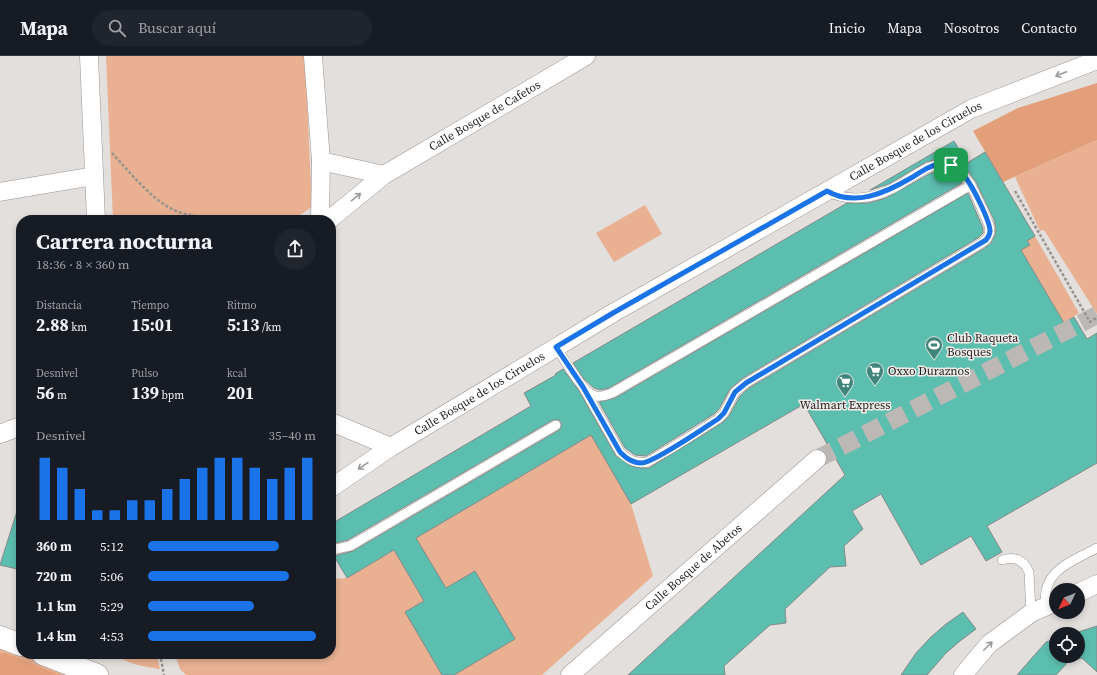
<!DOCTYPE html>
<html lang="es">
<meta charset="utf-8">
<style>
:root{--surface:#171b24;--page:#20242c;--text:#f1f3f6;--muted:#9ea1a6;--line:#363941;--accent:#1a73e8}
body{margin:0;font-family:"Source Serif 4",serif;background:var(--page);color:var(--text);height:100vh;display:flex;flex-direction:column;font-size:15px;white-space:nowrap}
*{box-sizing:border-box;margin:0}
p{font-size:13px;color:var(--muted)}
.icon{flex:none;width:22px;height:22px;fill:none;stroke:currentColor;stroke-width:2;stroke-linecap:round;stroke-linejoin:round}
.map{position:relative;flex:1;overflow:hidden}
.details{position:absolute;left:16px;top:159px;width:320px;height:444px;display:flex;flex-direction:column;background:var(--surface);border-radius:16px;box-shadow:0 2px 6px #0003}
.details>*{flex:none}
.needle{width:26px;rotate:227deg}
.buttons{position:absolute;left:1049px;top:527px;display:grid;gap:8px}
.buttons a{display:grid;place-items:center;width:36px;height:36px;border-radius:50%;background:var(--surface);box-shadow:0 2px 6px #0003;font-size:20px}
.pin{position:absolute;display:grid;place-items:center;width:34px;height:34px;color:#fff;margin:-17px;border-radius:8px;box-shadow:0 2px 6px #0006}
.round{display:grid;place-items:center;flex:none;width:42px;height:42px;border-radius:21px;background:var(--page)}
.head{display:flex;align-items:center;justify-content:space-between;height:68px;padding:0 20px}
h1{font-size:22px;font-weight:700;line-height:30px}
.metrics{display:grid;grid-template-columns:repeat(3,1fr);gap:6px;height:68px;padding:4px 20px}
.metrics div{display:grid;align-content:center}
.metrics b{font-size:17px;font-weight:700}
.metrics small{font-size:11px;font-weight:400}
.metrics p{font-size:11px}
.chart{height:112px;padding:8px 20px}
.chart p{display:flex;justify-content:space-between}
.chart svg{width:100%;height:72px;margin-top:4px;stroke:var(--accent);stroke-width:6}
ul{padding:0 20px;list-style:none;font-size:13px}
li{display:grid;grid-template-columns:64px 48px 1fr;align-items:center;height:30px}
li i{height:10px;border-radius:5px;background:var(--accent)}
header{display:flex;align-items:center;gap:24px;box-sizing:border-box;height:56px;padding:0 20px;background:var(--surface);border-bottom:1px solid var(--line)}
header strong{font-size:19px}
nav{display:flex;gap:22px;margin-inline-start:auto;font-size:14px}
.search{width:280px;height:36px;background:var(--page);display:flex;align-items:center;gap:10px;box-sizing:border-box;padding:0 14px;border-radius:22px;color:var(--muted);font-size:15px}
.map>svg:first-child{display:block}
.green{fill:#e9b091}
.forest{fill:#e29f79}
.building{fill:#5cbeaf;stroke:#848988}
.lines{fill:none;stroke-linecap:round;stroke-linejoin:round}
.street-tunnel{stroke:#bcb8b6;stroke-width:18;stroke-dasharray:18 9;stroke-linecap:butt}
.lane-casing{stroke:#999593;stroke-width:10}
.street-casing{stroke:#999593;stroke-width:19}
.secondary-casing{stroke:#999593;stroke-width:23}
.path{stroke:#969391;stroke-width:2.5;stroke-dasharray:3 2;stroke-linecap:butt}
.lane{stroke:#fff;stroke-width:9}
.street{stroke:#fff;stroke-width:18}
.secondary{stroke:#fff;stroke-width:22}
.oneway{stroke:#9a9a99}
.route-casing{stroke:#fff;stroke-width:8}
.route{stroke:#1a73e8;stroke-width:5}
.labels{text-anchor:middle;stroke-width:3;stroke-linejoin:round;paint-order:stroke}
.street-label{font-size:12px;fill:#1f1e1d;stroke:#f0ecea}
.poi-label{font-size:12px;fill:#1f1e1d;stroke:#f0ecea;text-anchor:start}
</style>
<header>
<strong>Mapa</strong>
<div class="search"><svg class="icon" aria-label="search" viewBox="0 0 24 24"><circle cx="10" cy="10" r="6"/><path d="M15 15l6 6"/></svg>Buscar aquí</div>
<nav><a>Inicio</a><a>Mapa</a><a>Nosotros</a><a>Contacto</a></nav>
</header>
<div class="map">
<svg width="1097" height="619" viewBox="0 0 1097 619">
<rect width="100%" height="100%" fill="#e3dfdc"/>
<g class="green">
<path d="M106 0H305L312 151 292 164H113Z"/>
<path d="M1097 84V258L1044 174 1040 175 1015 121Z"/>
<path d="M645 149 662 178 614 206 596 177Z"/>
<path d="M1035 180 1079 257 1064 267 1021 194 1030 189 1027 185Z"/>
<path d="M591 379 631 448 653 520 542 619H186L180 613 175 598H331V523L347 522Z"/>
<path d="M0 586 21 598H29L82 619H0Z"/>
<path d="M113 598H157L160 613C143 611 127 607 113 598Z"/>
</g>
<g class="forest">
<path d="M1097 27V84L1003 126 973 75 1018 52Z"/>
<path d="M5 597 60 619H0V598Z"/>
</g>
<g class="building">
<path d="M954 85 967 107 985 96 1035 180 1027 185 1030 189 1021 194 1064 267 1074 261 1087 283 1097 277V407L987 470 1002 496 986 505 971 480 921 509 881 438 852 455 863 473 844 490 846 510 830 511 785 553 786 567 770 569 724 610 725 619H628L845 419 804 348 631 448 591 379 416 482 446 532 475 515 515 583 454 619H442L405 556 424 545 394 494 347 522 334 500 353 495 559 374 561 372V366L559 364H553L348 484 331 488V468L531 350 524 337 556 319 555 318 563 313 578 333 616 400 631 410 640 412H649L722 367 729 360 740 340 749 332 985 192 991 187 995 179 996 173 994 164 976 126 966 112 953 104 942 102 926 106 889 128 870 134Z"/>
<path d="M943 114 953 117 962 127 609 332 600 334 594 332 584 323 573 307 847 147H869L886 142 931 117Z"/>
<path d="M968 137 983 172V177L978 182 743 322 730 333 719 353 714 358 646 400 635 399 625 392 599 346 615 342Z"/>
<path d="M18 452 21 453V514L0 509Z"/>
<path d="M963 556 976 573 960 585 946 597 927 619H901L916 597 931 581 946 568Z"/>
<path d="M1097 570V616L1082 602 1068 606 1056 619H1017L1046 586 1056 583V600H1078V578H1072Z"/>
</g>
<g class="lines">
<path class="street-tunnel" d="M817 403 1097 259"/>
<g class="lane-casing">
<g id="lane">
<path d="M556 291C564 303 582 337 596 340 602 341 607 339 612 337L971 129"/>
<path d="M583 331 620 396C628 404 636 408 648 406L718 363 724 357 735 336 746 327 982 187C994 178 990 170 984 158 977 142 968 115 950 109 933 102 907 126 892 133 872 143 847 146 827 135"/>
<path d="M331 494 350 490 556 369"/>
<path d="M1002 504C1014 500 1024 504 1029 516L1031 557"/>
<path d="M1046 551C1040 515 1071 506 1097 492"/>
</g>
</g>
<g class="street-casing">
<g id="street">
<path d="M89 0 96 164"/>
<path d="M313 0 321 105 320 164"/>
<path d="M321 105 384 119"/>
<path d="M0 136 94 120"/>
<path id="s1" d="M329 164 384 119 586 0"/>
<path d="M331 366 391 391"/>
<path d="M0 378 21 370"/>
<path id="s2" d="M331 432 391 391 613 257 971 53 1097 4"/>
<path d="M1078 537 1097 528"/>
<path id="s3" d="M570 619 817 403"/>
<path d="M963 619 989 588 1031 557 1056 546"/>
</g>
</g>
<g class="secondary-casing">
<g id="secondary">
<path d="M0 581 21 589"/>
<path d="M43 598 97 619"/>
</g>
</g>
<g class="path">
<path d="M112 97C132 118 156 151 185 158 199 161 214 162 228 164"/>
<path d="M1015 135 1090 266 1096 262 1097 264"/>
<path d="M160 598 164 619"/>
</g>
<use href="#lane" class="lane"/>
<use href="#street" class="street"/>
<use href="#secondary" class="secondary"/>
</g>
<defs><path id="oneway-shaft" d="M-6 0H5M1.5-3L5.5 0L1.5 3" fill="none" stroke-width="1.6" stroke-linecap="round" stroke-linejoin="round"/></defs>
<g class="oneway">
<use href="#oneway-shaft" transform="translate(1061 18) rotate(159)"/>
<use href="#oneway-shaft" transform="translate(356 141) rotate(-39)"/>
<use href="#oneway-shaft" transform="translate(363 410) rotate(146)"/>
<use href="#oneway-shaft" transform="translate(988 590) rotate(-45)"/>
</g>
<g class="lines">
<g class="route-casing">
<path id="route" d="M944 107C953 109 959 114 965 121 972 129 990 165 990 175 990 179 988 181 986 184L746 327 735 336 724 357 718 363C704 372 655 406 642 407 632 407 626 402 620 396L583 331 556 291 613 257 827 135C855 151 885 137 911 122 921 116 932 108 944 107Z"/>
</g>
<use href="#route" class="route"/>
</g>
<defs>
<g id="stadium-pin" transform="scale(0.9)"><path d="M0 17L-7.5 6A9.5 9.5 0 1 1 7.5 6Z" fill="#40857a" stroke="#f0ecea"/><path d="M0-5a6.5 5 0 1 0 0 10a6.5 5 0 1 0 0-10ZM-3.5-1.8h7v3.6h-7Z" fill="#fff"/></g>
<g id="supermarket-pin" transform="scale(0.9)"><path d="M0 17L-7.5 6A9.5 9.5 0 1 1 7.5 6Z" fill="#40857a" stroke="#f0ecea"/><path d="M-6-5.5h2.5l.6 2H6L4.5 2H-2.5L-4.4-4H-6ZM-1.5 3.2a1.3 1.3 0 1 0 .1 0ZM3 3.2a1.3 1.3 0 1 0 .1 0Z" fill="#fff"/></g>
</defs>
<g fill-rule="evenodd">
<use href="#stadium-pin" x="934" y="289"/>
<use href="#supermarket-pin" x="875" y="315"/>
<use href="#supermarket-pin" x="845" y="326"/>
</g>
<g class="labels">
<g class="street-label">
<text dy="4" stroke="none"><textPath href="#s1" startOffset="188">Calle Bosque de Cafetos</textPath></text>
<text dy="4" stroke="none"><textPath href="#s2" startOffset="680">Calle Bosque de los Ciruelos</textPath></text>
<text dy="4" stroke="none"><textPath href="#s2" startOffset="176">Calle Bosque de los Ciruelos</textPath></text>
<text dy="4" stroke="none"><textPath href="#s3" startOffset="164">Calle Bosque de Abetos</textPath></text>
</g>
<g class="poi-label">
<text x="947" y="286">Club Raqueta<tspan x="947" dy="14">Bosques</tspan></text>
<text x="888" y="319">Oxxo Duraznos</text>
<text x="845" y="353" text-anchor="middle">Walmart Express</text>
</g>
</g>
</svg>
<div class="buttons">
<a><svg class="needle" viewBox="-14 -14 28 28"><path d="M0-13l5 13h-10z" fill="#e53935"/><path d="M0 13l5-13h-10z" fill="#9ea1a6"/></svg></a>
<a><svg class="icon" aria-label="locate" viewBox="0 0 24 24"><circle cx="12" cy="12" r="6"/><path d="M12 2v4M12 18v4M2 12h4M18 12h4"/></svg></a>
</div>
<div class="pin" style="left:951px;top:109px;background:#1e9e55"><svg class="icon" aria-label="arrive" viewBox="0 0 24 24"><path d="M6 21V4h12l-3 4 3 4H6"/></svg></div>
<section class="details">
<div class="head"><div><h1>Carrera nocturna</h1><p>18:36 · 8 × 360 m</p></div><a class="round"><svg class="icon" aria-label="share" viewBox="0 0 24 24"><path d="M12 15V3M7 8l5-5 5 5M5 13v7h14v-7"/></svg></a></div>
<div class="metrics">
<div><p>Distancia</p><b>2.88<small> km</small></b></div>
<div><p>Tiempo</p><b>15:01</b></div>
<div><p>Ritmo</p><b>5:13<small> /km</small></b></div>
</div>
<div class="metrics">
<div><p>Desnivel</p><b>56<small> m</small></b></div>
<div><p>Pulso</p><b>139<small> bpm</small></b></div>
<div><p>kcal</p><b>201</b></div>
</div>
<div class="chart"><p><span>Desnivel</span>35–40 m</p>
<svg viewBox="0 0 160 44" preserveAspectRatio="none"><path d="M5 44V6M15 44V12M25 44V25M35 44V38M45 44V38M55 44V32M65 44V32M75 44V25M85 44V19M95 44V12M105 44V6M115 44V6M125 44V12M135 44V19M145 44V12M155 44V6"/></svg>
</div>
<ul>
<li><b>360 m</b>5:12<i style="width:78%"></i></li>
<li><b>720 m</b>5:06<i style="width:84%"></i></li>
<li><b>1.1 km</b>5:29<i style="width:63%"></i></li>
<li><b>1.4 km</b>4:53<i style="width:100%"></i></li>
</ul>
</section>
</div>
